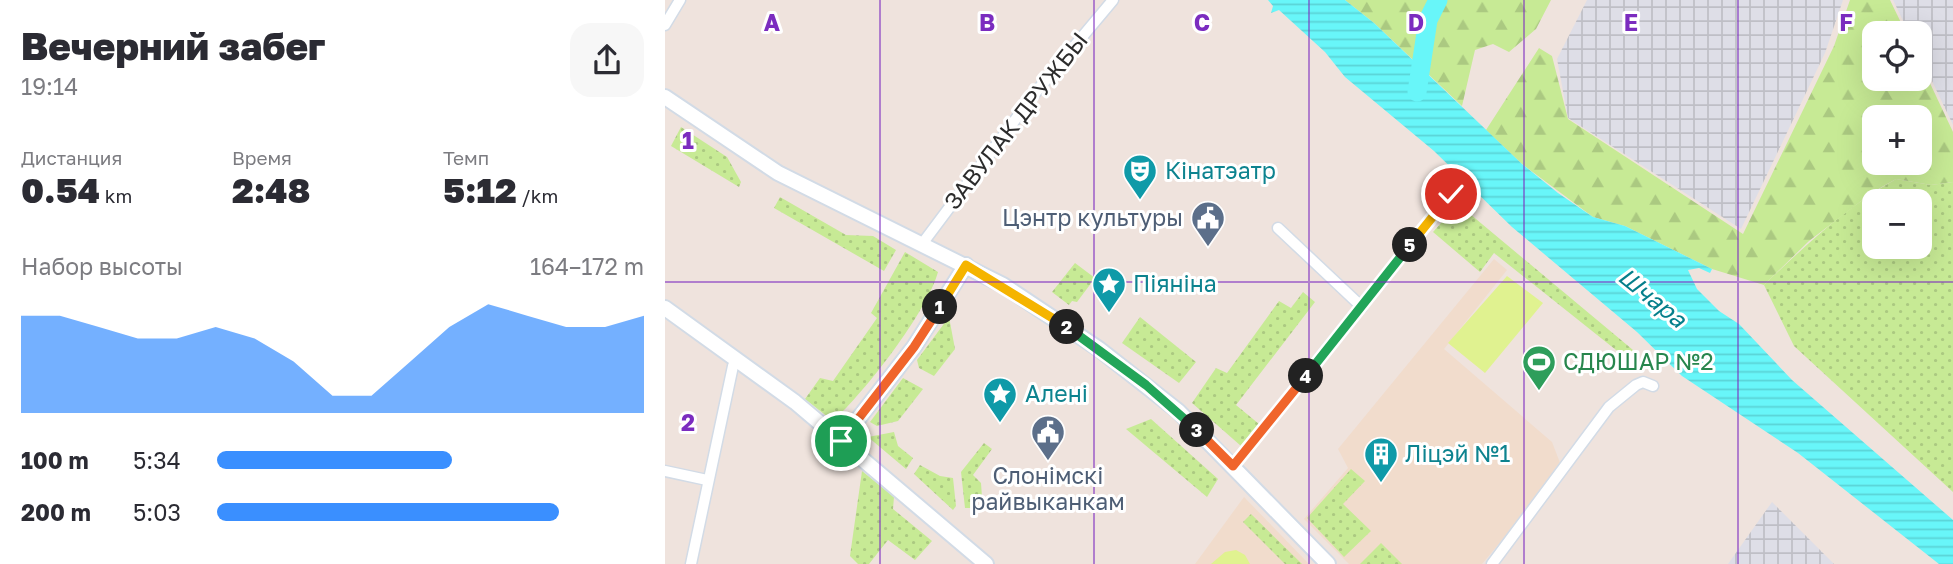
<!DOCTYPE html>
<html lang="ru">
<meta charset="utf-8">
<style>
:root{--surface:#fff;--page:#f7f7f7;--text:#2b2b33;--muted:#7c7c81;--accent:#3a8fff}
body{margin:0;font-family:"Golos Text",sans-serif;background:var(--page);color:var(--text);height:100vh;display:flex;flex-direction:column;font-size:26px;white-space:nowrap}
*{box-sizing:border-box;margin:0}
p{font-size:23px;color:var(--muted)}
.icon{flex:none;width:38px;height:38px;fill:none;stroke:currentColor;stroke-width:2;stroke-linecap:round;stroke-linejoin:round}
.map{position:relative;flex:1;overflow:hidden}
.drawer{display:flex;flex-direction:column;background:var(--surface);width:665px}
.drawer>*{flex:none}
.fabs{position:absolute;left:1197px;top:21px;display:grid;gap:14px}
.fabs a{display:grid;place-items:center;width:70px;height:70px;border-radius:14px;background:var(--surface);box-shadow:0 7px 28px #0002;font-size:35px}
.pin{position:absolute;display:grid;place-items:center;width:60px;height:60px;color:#fff;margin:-30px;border:4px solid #fff;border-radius:50%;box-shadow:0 2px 7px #0007}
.km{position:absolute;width:35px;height:35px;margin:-18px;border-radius:50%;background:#222;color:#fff;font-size:19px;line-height:35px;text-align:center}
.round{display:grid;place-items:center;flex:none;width:74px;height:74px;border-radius:21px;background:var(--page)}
.summary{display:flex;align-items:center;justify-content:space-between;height:119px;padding:0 21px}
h1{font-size:38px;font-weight:800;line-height:52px}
.metrics{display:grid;grid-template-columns:repeat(3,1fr);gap:10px;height:119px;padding:7px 21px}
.metrics div{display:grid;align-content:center}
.metrics b{font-size:35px;font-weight:800}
.metrics small{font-size:19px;font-weight:400}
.metrics p{font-size:19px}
.chart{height:196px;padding:14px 21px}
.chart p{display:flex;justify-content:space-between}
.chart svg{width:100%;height:126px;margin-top:7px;fill:var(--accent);opacity:.7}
ul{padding:0 21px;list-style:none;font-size:23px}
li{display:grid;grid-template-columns:112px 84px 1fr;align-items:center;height:52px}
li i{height:18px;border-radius:9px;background:var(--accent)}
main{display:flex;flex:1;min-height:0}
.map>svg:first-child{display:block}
.industrial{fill:url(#industrial-grid)}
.education{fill:#f1dccc}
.grass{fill:url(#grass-dots);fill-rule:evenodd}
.forest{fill:url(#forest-firs);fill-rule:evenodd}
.pitch{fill:#e0f290}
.water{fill:url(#water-rules)}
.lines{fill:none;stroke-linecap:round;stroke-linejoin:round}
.river{stroke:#68f6f9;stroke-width:19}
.street-casing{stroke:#d2dbe6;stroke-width:13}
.secondary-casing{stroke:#d2dbe6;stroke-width:18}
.street{stroke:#fff;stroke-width:10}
.secondary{stroke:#fff;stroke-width:14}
.split-1-casing{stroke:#fff;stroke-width:14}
.split-2-casing{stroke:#fff;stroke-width:14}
.split-3-casing{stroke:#fff;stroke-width:14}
.split-4-casing{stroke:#fff;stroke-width:14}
.split-5-casing{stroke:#fff;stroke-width:14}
.split-6-casing{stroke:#fff;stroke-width:14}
.split-1{stroke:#f0652b;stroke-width:9}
.split-2{stroke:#f5b400;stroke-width:9}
.split-3{stroke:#22a559;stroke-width:9}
.split-4{stroke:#f0652b;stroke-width:9}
.split-5{stroke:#22a559;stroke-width:9}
.split-6{stroke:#f5b400;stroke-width:9}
.grid{fill:none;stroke:#7b2cbf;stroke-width:2;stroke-opacity:0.55}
.labels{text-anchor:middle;stroke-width:6;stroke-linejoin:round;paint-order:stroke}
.street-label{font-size:23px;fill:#2c2c2c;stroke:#fff}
.culture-label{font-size:23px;fill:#0d838f;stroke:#fff;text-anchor:start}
.service-label{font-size:23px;fill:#4e5e75;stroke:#fff;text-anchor:end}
.leisure-label{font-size:23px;fill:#27864d;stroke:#fff;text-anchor:start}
.water-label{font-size:24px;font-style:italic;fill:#057f8b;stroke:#fff}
.grid-label{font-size:23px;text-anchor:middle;font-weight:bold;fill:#7b2cbf;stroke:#fff;stroke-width:6;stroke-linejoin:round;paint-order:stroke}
</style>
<main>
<section class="drawer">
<div class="summary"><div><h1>Вечерний забег</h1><p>19:14</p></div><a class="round"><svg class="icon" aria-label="share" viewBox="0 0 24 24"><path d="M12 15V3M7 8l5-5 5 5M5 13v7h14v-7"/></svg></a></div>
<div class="metrics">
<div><p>Дистанция</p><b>0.54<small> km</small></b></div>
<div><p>Время</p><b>2:48</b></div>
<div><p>Темп</p><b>5:12<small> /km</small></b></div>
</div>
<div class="chart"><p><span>Набор высоты</span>164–172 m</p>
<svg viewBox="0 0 160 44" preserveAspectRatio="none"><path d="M0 44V10L10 10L20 14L30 18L40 18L50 14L60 18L70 26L80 38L90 38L100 26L110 14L120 6L130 10L140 14L150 14L160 10V44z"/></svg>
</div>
<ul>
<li><b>100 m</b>5:34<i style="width:55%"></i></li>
<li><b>200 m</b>5:03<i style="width:80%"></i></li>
</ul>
</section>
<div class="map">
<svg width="1288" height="564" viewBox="0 0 1288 564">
<defs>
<pattern id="industrial-grid" width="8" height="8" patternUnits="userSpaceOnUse" patternTransform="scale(1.75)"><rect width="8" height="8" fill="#dedee7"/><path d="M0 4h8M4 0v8" fill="none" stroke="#bfbfc6"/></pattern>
<pattern id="grass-dots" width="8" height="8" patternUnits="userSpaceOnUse" patternTransform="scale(1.75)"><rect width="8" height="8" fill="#c7ea95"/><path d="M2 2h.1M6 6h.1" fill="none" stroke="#abc981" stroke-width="1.8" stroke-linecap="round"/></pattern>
<pattern id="forest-firs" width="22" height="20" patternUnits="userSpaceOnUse" patternTransform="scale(1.75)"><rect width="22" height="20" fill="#c7ea95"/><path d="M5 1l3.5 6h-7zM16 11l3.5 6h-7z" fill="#abc981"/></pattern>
<pattern id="water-rules" width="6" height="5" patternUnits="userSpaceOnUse" patternTransform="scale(1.75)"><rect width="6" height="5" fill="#68f6f9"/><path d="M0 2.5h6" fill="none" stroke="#5ad3d6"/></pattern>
</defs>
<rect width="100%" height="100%" fill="#efe3dd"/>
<g class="industrial">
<path d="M922 0H1178L1160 53 1076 229 903 118 892 59Z"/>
<path d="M1228 0H1288V125L1255 56V33H1244Z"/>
<path d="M1107 502 1169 564H1063Z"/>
</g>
<g class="education">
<path d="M829 259 842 270 779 349 887 442 897 468 817 564H684L639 519 683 468 673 449Z"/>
<path d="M579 497 644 564H530Z"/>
</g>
<g class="grass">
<path d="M16 127 62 157 76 182 74 187 6 146Z"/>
<path d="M1231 179 1266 185 1288 182V492L1129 346 1099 285C1140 246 1181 207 1231 179ZM1209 201H1255V247H1209Z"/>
<path d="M115 197 181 235 208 236 231 250 219 271 109 208Z"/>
<path d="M793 204 968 350 961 358 829 253 815 272 768 232Z"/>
<path d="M240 252 273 272C262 312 200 392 168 421L140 399 155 378 168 381 212 318 206 313Z"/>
<path d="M410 263 430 278 412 302 407 301 404 305 387 292Z"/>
<path d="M638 292 650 302 571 405 594 424 576 446 527 403 551 368 562 373 614 301 626 308Z"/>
<path d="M284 317 290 349 269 376 254 368 252 360Z"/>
<path d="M475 317 531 362 514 383 457 343Z"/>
<path d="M238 378 258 389 233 421 212 426 205 422Z"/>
<path d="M486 419 553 479 542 497 461 429Z"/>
<path d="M229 432 233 446 248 458 241 469 203 437Z"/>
<path d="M319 443 327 449 308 475 316 483 317 497 308 508H300L296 472Z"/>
<path d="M255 465 275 476 288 478 291 506 288 510 249 474Z"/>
<path d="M686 469 700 481 678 504 706 531 679 557 642 518Z"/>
<path d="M197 471 229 497 228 509 267 541 250 560 223 540 204 564H193L185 556Z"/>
<path d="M586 514 637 564H620L578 522Z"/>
<path d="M716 543 737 564H695Z"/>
</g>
<g class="forest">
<path d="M680 0H886L871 29 844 52 828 44 810 50 797 106 709 23Z"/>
<path d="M1185 0H1225L1241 33H1209V79H1255V62L1288 132V182L1266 185 1231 179 1208 192 1144 241 1099 285 1047 269 960 226 928 217 857 164 821 130 874 48 887 56 903 119 1078 234 1169 46ZM1209 117H1255V163H1209Z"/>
</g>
<g class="pitch">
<path d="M842 276 878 303 820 373 783 343Z"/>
<path d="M571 550 580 555 585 564H546L560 552Z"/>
</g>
<path class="water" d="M603 0H680L709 23 857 164 893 193 928 217 960 226 1047 269 1045 273 1034 268 1023 270 1032 289 1054 311 1074 324 1127 380 1288 520V564H1274L1133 453 1017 376 972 332 847 227 769 151 680 77 660 52 614 10 606 13 608 6Z"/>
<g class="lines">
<path class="river" d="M752 92 763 20 773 0"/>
<g class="street-casing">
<g id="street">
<path d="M0 25 15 0"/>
<path d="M613 228 697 307"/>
<path d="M257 244 371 92 448 0"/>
<path d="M568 466 786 194"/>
<path d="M0 471 42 480"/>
<path d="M26 564 68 366 73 360"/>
<path d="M827 564 944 407 971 385 978 382 988 386"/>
</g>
</g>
<g class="secondary-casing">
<g id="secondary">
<path d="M0 97 113 173 338 285 434 349 513 411 663 564"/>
<path d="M0 308 130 402 321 564"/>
<path d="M176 441 249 347 301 265"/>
</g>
</g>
<use href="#street" class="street"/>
<use href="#secondary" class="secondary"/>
</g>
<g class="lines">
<g class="split-1-casing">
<path id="split-1" d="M176 441 249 347 275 307"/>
</g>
<g class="split-2-casing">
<path id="split-2" d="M275 307 301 265 402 327"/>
</g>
<g class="split-3-casing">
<path id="split-3" d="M402 327 481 385 532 430"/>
</g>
<g class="split-4-casing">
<path id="split-4" d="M532 430 568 466 641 376"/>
</g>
<g class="split-5-casing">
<path id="split-5" d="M641 376 745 245"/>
</g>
<g class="split-6-casing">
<path id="split-6" d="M745 245 786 194"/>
</g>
<use href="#split-1" class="split-1"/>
<use href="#split-2" class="split-2"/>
<use href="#split-3" class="split-3"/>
<use href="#split-4" class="split-4"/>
<use href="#split-5" class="split-5"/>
<use href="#split-6" class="split-6"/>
</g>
<path class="grid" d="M215 0V564M429 0V564M644 0V564M859 0V564M1073 0V564M0 282H1288"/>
<defs>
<g id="theatre-pin" transform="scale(1.75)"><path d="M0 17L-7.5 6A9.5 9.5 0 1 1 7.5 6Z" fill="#0f9aa8" stroke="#fff"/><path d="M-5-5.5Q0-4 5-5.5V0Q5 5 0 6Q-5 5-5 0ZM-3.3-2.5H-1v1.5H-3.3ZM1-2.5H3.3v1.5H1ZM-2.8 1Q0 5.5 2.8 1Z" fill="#fff"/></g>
<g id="civic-pin" transform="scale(1.75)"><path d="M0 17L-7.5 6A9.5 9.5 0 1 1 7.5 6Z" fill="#5c6f8a" stroke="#fff"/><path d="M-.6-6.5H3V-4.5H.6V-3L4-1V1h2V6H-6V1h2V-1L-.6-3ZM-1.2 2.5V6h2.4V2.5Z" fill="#fff"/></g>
<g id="sight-pin" transform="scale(1.75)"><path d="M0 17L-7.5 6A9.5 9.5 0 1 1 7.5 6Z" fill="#0f9aa8" stroke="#fff"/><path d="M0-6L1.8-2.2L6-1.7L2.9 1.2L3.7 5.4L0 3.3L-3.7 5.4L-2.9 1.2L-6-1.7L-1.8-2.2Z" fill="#fff"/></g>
<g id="stadium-pin" transform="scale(1.75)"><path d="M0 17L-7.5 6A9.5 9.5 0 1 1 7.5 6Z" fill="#2e9e5b" stroke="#fff"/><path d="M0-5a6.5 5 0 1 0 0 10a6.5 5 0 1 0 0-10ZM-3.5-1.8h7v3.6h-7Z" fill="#fff"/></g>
<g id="building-pin" transform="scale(1.75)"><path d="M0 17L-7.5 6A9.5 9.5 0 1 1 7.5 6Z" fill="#0f9aa8" stroke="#fff"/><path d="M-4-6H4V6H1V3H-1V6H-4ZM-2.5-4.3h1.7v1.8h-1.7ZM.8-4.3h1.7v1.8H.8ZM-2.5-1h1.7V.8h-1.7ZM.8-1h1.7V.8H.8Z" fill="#fff"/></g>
</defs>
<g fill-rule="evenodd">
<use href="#theatre-pin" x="475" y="171"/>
<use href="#civic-pin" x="543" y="218"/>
<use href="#sight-pin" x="444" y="284"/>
<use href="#stadium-pin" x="874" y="362"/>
<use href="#sight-pin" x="335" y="394"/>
<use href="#civic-pin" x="383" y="432"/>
<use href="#building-pin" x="716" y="454"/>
</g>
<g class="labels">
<g class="street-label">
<text transform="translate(351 121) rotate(-52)" y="8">ЗАВУЛАК ДРУЖБЫ</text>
</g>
<g class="culture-label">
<text x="500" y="179">Кінатэатр</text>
<text x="468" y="292">Піяніна</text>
<text x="360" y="402">Алені</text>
<text x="740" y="462">Ліцэй №1</text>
</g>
<g class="service-label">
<text x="518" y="226">Цэнтр культуры</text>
<text x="383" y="484" text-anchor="middle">Слонімскі<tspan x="383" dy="26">райвыканкам</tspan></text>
</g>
<g class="leisure-label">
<text x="898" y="370">СДЮШАР №2</text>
</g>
<g class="water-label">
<text transform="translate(987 298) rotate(39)" y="8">Шчара</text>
</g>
</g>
<g class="grid-label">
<text x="107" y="31">A</text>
<text x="322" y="31">B</text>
<text x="537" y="31">C</text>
<text x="751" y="31">D</text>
<text x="966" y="31">E</text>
<text x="1181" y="31">F</text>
<text x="23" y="149">1</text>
<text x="23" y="431">2</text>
</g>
</svg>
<div class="fabs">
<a><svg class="icon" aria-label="locate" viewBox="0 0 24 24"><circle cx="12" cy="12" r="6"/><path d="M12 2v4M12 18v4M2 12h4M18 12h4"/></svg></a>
<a>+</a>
<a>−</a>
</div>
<div class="pin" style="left:176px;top:441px;background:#1e9e55"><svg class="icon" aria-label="arrive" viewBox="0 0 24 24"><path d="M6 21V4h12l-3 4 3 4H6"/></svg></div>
<div class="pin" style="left:786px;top:194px;background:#d93025"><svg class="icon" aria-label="check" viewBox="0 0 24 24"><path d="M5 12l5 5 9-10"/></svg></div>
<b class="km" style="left:275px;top:307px">1</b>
<b class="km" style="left:402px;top:327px">2</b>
<b class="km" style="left:532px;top:430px">3</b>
<b class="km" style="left:641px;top:376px">4</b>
<b class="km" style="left:745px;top:245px">5</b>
</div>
</main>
